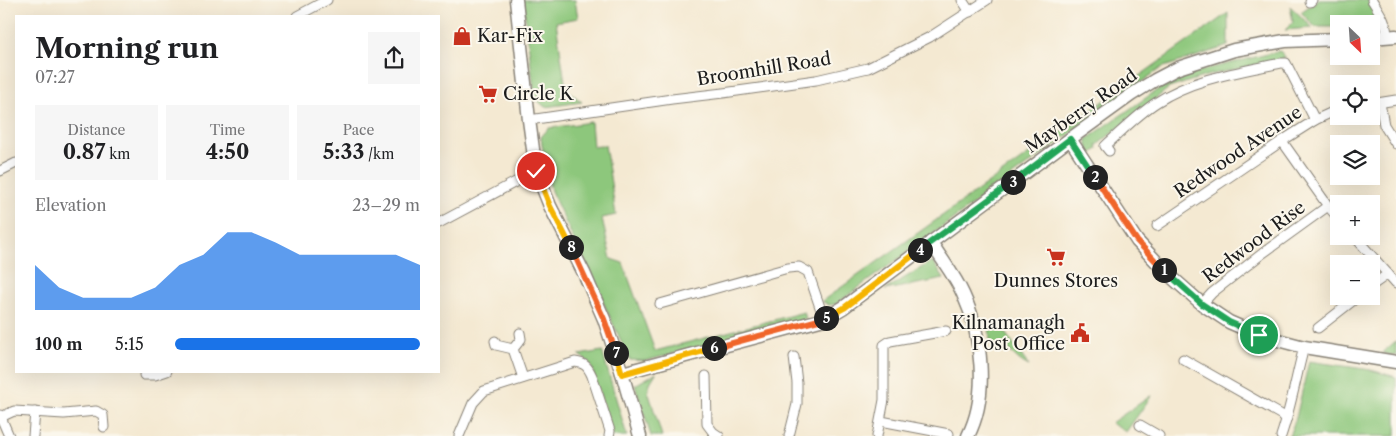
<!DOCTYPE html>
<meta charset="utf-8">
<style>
:root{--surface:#fff;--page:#f6f6f6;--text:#202124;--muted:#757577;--accent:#1a73e8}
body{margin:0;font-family:"Libre Caslon Text",serif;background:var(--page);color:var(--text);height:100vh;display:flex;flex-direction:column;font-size:19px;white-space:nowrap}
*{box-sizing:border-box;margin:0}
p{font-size:16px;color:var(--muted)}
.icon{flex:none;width:28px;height:28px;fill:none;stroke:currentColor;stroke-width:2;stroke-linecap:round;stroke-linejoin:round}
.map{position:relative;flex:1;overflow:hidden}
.side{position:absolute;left:15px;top:15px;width:425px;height:358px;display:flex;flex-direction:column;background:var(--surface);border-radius:0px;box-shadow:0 5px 20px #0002}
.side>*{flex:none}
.needle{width:32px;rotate:155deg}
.controls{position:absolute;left:1330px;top:15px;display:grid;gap:10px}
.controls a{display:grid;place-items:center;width:50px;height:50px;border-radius:0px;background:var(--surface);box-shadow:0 5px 20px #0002;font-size:25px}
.pin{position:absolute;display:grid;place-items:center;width:42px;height:42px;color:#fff;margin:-21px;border:2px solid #fff;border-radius:50%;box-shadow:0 1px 5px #0007}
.km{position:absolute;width:25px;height:25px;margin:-12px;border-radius:50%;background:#222;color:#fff;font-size:14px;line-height:25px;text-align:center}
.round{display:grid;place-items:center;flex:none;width:52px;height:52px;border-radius:0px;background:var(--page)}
.head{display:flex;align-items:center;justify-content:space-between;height:85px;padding:0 20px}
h1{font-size:28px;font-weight:700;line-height:38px}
.figures{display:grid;grid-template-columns:repeat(3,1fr);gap:8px;height:85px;padding:5px 20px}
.figures div{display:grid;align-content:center;border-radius:0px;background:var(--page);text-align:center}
.figures b{font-size:21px;font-weight:700}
.figures small{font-size:14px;font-weight:400}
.figures p{font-size:14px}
.chart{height:140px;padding:10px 20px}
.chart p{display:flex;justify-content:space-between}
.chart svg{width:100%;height:90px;margin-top:5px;fill:var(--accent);opacity:.7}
ul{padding:0 20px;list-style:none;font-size:16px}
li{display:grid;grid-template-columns:80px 60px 1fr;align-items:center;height:38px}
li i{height:12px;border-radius:6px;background:var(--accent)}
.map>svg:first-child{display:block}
.green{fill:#8dc77c;stroke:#54724c}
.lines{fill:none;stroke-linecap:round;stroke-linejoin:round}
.street-casing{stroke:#888277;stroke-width:11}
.secondary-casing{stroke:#888277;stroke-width:15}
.street{stroke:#fff;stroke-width:9}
.secondary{stroke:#fff;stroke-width:12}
.split-1-casing{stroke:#fff;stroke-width:10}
.split-2-casing{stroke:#fff;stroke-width:10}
.split-3-casing{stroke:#fff;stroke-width:10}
.split-4-casing{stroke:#fff;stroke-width:10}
.split-5-casing{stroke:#fff;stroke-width:10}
.split-6-casing{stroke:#fff;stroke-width:10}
.split-7-casing{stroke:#fff;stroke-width:10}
.split-8-casing{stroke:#fff;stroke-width:10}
.split-9-casing{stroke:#fff;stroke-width:10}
.split-1{stroke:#22a559;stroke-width:6}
.split-2{stroke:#f0652b;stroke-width:6}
.split-3{stroke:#22a559;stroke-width:6}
.split-4{stroke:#22a559;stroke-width:6}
.split-5{stroke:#f5b400;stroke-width:6}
.split-6{stroke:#f0652b;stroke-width:6}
.split-7{stroke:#f5b400;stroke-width:6}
.split-8{stroke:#f0652b;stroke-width:6}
.split-9{stroke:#f5b400;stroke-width:6}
.labels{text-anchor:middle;stroke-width:4;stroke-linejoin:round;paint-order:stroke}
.poi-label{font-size:18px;fill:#1c1c1c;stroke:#fbf7ec;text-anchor:start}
.street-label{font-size:18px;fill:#1c1c1c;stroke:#fbf7ec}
</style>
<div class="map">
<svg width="1396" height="436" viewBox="0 0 1396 436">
<rect width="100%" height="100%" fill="#fbf7ec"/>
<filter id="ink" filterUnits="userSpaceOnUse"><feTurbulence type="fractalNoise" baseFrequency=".02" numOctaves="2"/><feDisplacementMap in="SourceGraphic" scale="10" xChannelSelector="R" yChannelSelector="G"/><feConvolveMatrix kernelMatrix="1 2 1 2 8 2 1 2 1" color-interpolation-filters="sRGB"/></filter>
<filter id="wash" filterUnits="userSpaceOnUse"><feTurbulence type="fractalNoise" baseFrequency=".0096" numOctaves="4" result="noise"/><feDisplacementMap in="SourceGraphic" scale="20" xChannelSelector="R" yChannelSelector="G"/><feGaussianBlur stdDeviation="1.12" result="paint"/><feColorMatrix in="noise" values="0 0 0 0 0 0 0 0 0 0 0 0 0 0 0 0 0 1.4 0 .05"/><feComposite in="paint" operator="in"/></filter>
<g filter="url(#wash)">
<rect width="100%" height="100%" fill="#f4e9d2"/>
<g class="green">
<path d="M523 0H575L578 18 556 22 566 89 582 102 545 107 535 98Z"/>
<path d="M1318 0H1368L1381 20 1379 27H1371V24H1339V27H1315L1301 12Z"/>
<path d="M1290 6 1313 28 1285 30 1293 22Z"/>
<path d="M1228 13V46L1161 68 836 304 829 305 822 301Z"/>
<path d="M1280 51 1286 58 1209 75 1169 88 1097 145 1098 149 1091 154 1087 145V139L1160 88 1199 71Z"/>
<path d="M591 122 593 147 605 145 616 215 602 218 611 259 623 263 655 351 804 312 806 319 645 361 630 360 551 191 542 145 541 137 549 128Z"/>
<path d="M929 263H934L944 279 885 290Z"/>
<path d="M989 323H998L1029 366C1013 359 1011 345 990 343Z"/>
<path d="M1396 341V356L1382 353Z"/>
<path d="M602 351 627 436H613L591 366 589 362 579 355Z"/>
<path d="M1309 361 1371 370 1396 377V436H1289L1296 418Z"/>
<path d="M656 373 650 383 648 391 662 436H651L635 385Z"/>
<path d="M1152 395 1126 432 1111 423Z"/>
</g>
</g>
<g filter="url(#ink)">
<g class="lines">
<g class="street-casing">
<g id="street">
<path d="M962 0 970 12"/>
<path d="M1372 0C1380 13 1387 22 1387 37"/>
<path d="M1310 2 1312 0"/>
<path d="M297 16 327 0"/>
<path d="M1380 103 1384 125 1396 144"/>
<path d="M1371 104 1396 100"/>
<path d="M529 120 672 99 723 93 816 80 868 68 930 37 987 0"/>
<path d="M1282 141 1328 206 1339 219"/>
<path d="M1109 151 1105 146C1122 131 1138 114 1157 102 1194 78 1239 72 1281 63H1286L1315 120"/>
<path d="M0 171 16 163"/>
<path d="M439 223 536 171"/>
<path d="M1157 226 1282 141 1315 120 1339 109"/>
<path d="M1354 236 1396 283"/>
<path d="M1371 286 1388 274"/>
<path d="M660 304 788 268 799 267 808 272 824 319"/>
<path d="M1202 304 1212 293 1263 253 1328 206"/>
<path d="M1318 328 1359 296"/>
<path d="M495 341 496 345 513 349 521 339 520 333"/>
<path d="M513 349 523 378"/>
<path d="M1183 359 1287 418"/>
<path d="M144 375H155L167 371"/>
<path d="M706 376 707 424 713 432 719 436"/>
<path d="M0 415 9 436"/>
<path d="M1 417 14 411 64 414 96 411 103 415 104 427"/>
<path d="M881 421 949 434"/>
<path d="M1140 425 1159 436"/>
<path d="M33 436 35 412"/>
<path d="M459 436 473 403 484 391 575 362C585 363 588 367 592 376L610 431 609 436"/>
<path d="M789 436 797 404V383L794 357"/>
<path d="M877 436 884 400V345L890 341 946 331"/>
<path d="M1281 436C1291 407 1296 377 1304 347"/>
</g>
</g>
<g class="secondary-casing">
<g id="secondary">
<path d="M516 0 529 120 536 171 550 206 584 273 604 319 622 373 640 436"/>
<path d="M1371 38 1396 36"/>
<path d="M1070 139 1137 241 1168 274 1202 304 1229 322 1259 335 1304 347 1396 362"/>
<path d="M931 242C941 259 955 276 963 294 982 335 989 395 968 436"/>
<path d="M622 373 824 319 844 307 1070 139 1131 95 1155 80 1178 68 1234 50 1285 41 1339 39"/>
</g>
</g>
<use href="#street" class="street"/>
<use href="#secondary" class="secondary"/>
</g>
</g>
<g class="lines" filter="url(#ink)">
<g class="split-1-casing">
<path id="split-1" d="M1164 270 1202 304 1229 322 1259 335"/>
</g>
<g class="split-2-casing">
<path id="split-2" d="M1095 177 1137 241 1164 270"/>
</g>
<g class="split-3-casing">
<path id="split-3" d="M1013 182 1070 139 1095 177"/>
</g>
<g class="split-4-casing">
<path id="split-4" d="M920 250 1013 182"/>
</g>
<g class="split-5-casing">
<path id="split-5" d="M826 318 844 308 920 250"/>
</g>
<g class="split-6-casing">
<path id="split-6" d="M714 348 826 318"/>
</g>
<g class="split-7-casing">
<path id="split-7" d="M616 353 622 374 714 348"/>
</g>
<g class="split-8-casing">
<path id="split-8" d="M571 247 604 319 616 353"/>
</g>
<g class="split-9-casing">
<path id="split-9" d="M536 171 550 206 571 247"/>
</g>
<use href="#split-1" class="split-1"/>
<use href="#split-2" class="split-2"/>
<use href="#split-3" class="split-3"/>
<use href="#split-4" class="split-4"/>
<use href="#split-5" class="split-5"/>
<use href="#split-6" class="split-6"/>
<use href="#split-7" class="split-7"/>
<use href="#split-8" class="split-8"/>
<use href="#split-9" class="split-9"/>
</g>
<defs>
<g id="shop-bare" transform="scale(1.5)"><path d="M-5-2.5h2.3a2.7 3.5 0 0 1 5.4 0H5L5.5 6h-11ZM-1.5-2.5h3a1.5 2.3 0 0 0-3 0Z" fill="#c8321e" stroke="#fbf7ec" stroke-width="2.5" paint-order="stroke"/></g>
<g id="supermarket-bare" transform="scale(1.5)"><path d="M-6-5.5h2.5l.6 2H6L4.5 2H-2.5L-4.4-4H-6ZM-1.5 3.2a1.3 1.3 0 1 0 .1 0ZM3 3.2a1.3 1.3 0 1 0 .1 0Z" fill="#c8321e" stroke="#fbf7ec" stroke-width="2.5" paint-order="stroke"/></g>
<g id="civic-bare" transform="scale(1.5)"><path d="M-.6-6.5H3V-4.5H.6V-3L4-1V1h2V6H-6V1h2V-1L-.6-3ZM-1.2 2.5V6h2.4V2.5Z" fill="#c8321e" stroke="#fbf7ec" stroke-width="2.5" paint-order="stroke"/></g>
</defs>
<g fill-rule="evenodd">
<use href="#shop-bare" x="462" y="36"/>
<use href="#supermarket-bare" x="488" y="94"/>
<use href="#supermarket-bare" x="1056" y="257"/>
<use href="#civic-bare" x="1080" y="333"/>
</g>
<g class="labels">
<g class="poi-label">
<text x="477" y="42">Kar-Fix</text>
<text x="503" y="100">Circle K</text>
<text x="1056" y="287" text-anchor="middle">Dunnes Stores</text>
<text x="1065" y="329" text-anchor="end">Kilnamanagh<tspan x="1065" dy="21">Post Office</tspan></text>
</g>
<g class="street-label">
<text transform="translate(764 69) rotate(-9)" y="6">Broomhill Road</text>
<text transform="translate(1081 111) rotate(-35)" y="6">Mayberry Road</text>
<text transform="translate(1238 152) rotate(-34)" y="6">Redwood Avenue</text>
<text transform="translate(1254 242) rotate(-37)" y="6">Redwood Rise</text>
</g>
</g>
</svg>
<div class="controls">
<a><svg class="needle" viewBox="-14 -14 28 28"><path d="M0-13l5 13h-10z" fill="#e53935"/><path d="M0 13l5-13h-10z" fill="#757577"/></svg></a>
<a><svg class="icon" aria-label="locate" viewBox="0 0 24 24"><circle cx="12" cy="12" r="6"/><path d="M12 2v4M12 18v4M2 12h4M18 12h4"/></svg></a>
<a><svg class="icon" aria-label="layers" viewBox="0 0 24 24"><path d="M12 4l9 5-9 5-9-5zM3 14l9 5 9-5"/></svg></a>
<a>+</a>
<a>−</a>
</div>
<div class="pin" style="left:1259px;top:335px;background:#1e9e55"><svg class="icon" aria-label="arrive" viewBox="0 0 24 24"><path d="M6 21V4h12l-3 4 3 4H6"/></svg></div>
<div class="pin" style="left:536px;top:171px;background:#d93025"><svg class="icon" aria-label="check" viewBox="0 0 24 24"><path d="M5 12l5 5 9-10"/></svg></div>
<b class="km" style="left:1164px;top:270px">1</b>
<b class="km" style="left:1095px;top:177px">2</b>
<b class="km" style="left:1013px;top:182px">3</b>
<b class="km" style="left:920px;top:250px">4</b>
<b class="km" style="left:826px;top:318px">5</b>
<b class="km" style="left:714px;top:348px">6</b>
<b class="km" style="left:616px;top:353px">7</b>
<b class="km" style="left:571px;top:247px">8</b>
<section class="side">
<div class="head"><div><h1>Morning run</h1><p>07:27</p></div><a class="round"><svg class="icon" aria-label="share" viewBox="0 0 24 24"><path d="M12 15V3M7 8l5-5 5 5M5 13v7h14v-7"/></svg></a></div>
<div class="figures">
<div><p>Distance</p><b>0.87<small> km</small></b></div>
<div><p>Time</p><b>4:50</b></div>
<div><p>Pace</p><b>5:33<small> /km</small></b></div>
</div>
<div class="chart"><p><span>Elevation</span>23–29 m</p>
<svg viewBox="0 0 160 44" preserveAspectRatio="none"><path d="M0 44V22L10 33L20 38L30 38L40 38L50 33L60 22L70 17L80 6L90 6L100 11L110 17L120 17L130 17L140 17L150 17L160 22V44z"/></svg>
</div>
<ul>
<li><b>100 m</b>5:15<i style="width:100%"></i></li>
</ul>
</section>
</div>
